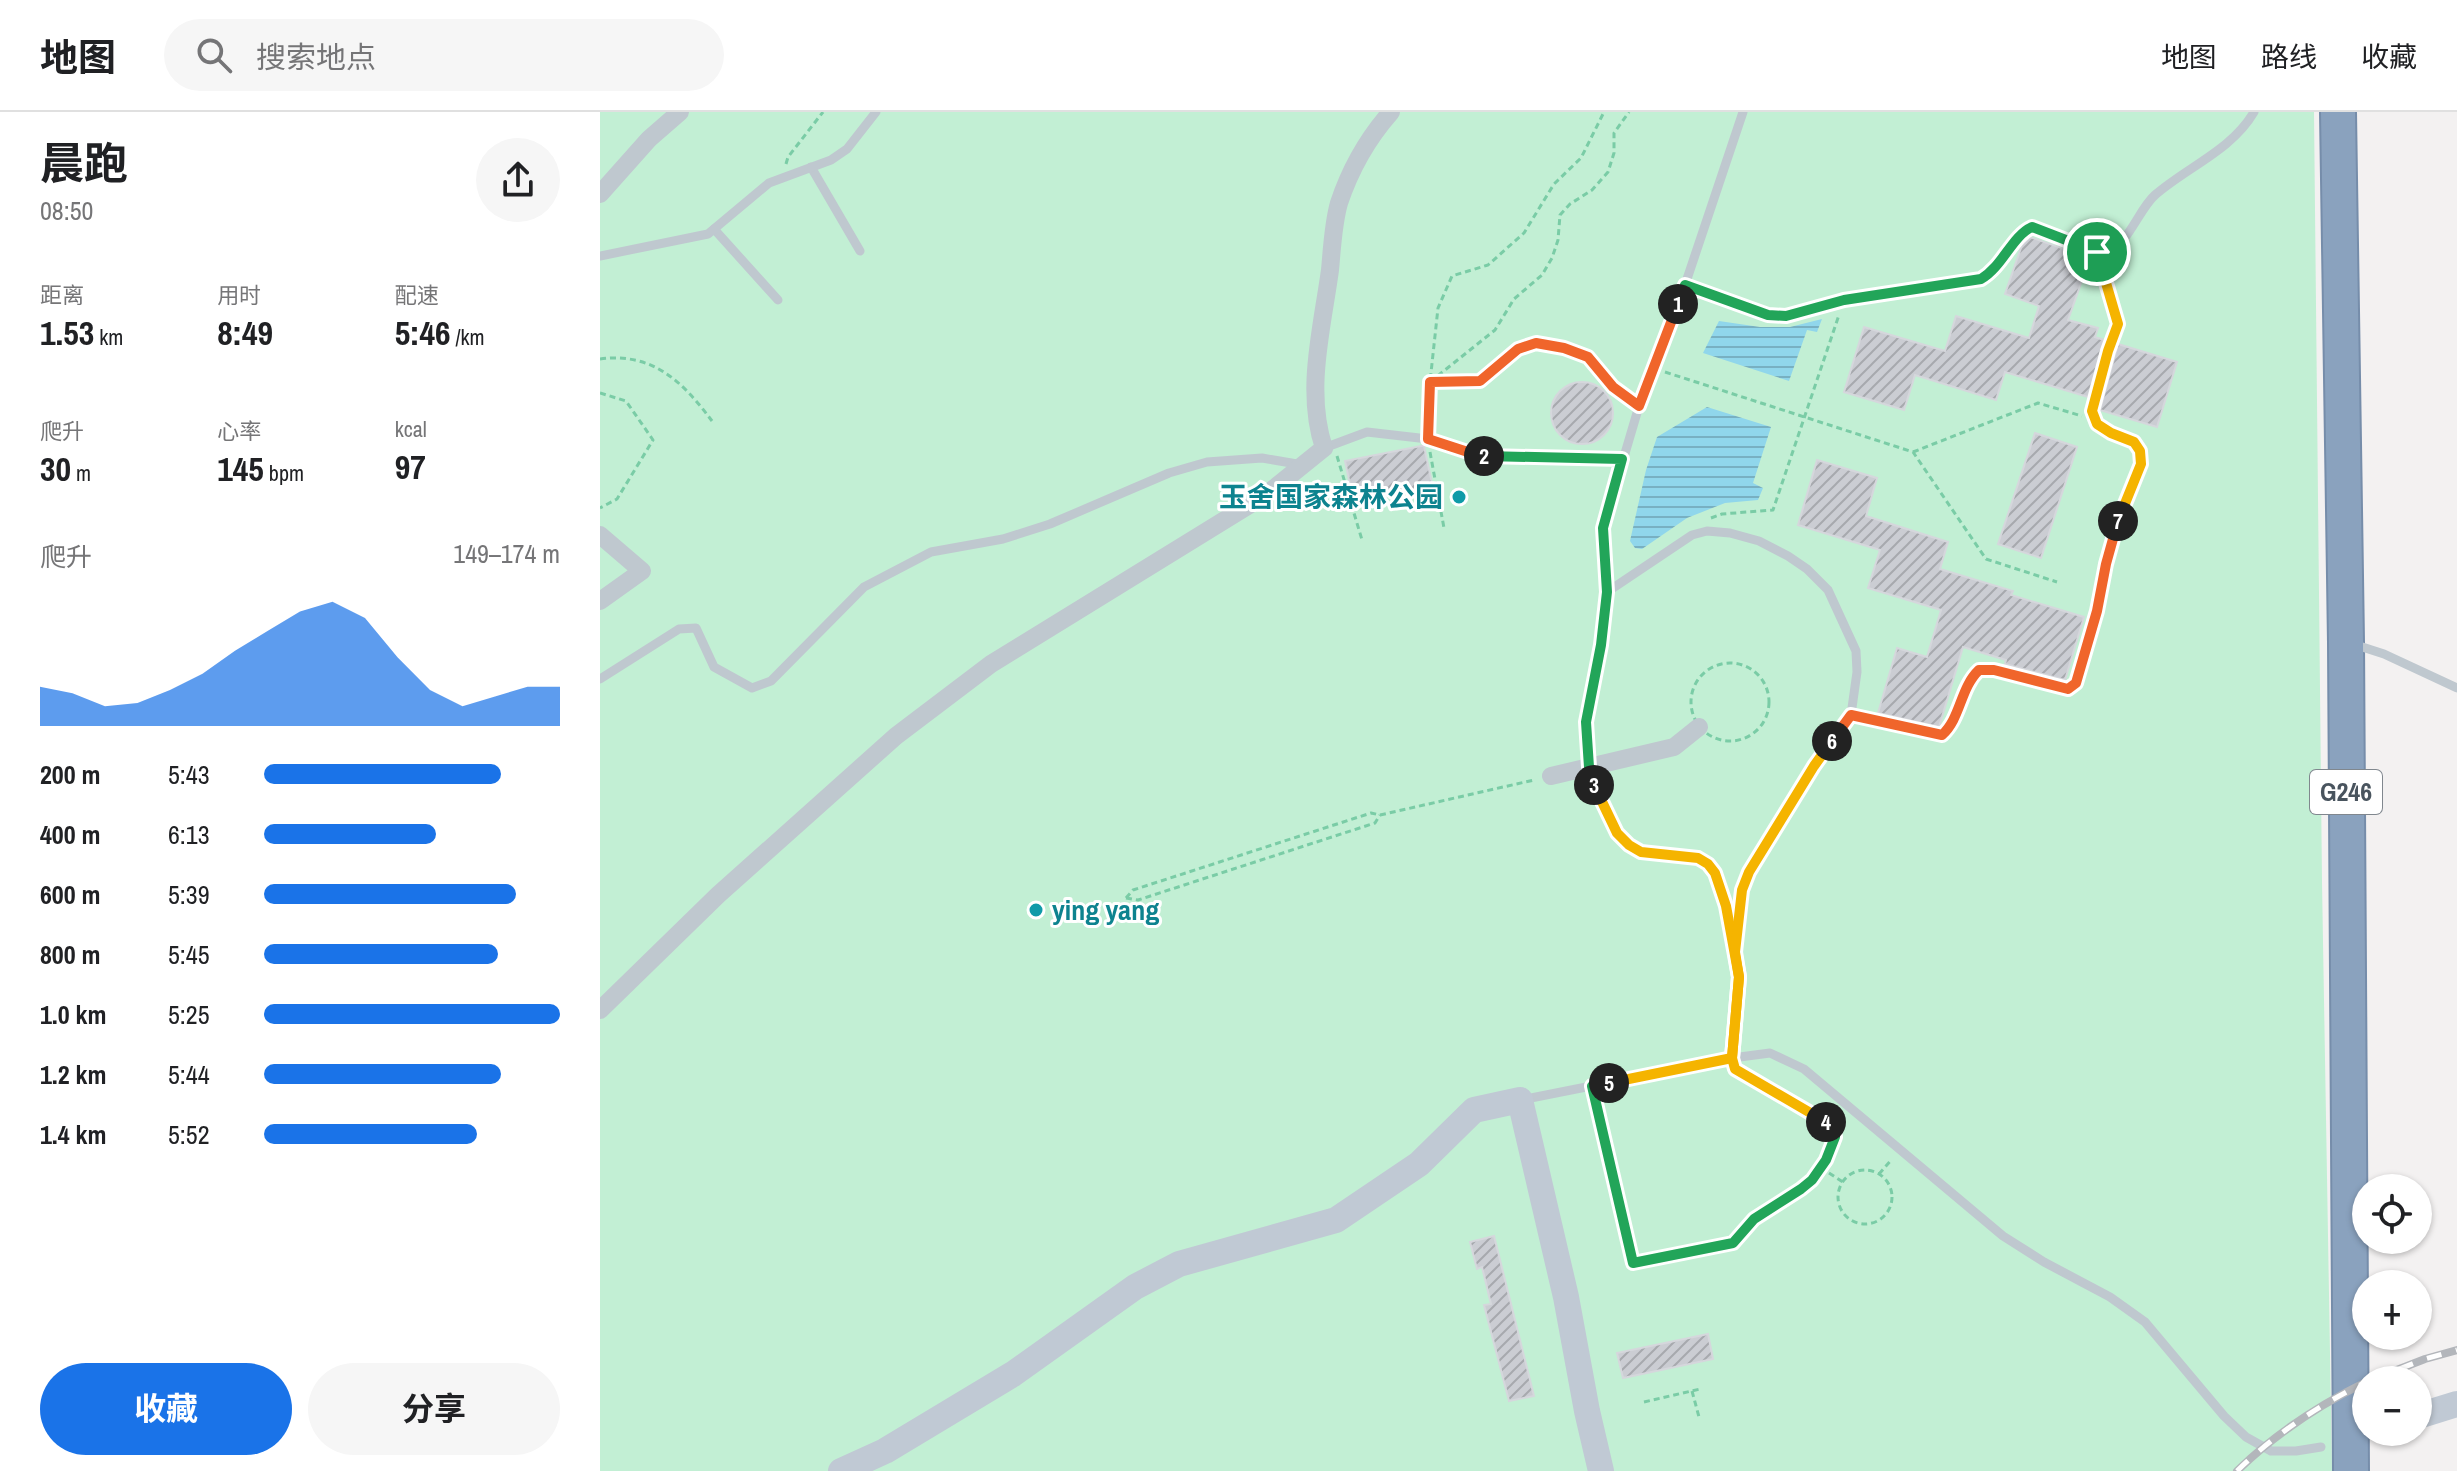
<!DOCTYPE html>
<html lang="zh">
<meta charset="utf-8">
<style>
:root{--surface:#fff;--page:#f6f6f6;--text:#202124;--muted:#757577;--line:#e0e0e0;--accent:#1a73e8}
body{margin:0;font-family:"Archivo Narrow","Noto Sans SC",sans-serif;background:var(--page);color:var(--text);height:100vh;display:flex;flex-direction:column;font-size:30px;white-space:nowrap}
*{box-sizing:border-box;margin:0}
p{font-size:26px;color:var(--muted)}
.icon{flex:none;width:44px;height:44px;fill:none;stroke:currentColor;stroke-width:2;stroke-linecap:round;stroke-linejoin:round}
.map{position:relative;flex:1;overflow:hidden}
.drawer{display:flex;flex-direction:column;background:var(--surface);width:600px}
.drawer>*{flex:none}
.tools{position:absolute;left:1752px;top:1062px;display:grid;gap:16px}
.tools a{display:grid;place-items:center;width:80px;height:80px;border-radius:50%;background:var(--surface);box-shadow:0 2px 6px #0004;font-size:40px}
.pin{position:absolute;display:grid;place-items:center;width:68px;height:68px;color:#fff;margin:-34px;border:4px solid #fff;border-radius:50%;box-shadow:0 2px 8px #0007}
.km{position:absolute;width:40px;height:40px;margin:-20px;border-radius:50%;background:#222;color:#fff;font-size:22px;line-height:40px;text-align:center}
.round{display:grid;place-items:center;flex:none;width:84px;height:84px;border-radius:42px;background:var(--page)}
.overview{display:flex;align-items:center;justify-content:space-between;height:136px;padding:0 40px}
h1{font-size:44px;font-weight:700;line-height:60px}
.stats{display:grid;grid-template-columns:repeat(3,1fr);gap:12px;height:136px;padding:8px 40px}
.stats div{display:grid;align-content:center}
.stats b{font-size:34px;font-weight:700}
.stats small{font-size:22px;font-weight:400}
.stats p{font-size:22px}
.chart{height:224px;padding:16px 40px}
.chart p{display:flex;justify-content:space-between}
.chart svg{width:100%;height:144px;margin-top:8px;fill:var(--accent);opacity:.7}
.cta{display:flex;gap:16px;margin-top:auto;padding:16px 40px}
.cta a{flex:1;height:92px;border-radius:48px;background:var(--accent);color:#fff;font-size:32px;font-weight:700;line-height:92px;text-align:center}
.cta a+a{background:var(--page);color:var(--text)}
ul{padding:0 40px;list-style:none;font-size:26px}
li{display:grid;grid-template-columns:128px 96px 1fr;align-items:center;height:60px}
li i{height:20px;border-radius:10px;background:var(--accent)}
header{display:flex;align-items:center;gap:48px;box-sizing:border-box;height:112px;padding:0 40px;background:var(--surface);border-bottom:2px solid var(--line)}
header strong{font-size:38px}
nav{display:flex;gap:44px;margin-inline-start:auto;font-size:28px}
.search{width:560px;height:72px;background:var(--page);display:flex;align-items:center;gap:20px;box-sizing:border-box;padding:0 28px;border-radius:44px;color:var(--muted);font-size:30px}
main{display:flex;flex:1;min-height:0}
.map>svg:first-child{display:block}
.park{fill:#c2efd4}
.water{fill:url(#water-rules)}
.building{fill:url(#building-hatch);stroke:#d5d7dc;stroke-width:2}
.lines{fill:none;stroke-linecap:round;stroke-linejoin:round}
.highway-casing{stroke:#768daa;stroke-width:38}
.path{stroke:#7acca6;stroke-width:3;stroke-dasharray:6 4;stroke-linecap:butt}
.lane{stroke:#bfc8cf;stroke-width:9}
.street{stroke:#bfc8cf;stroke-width:18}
.secondary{stroke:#c0c9d4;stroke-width:26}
.highway{stroke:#8aa2be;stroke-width:34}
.rail-casing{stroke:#b3b6bb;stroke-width:8}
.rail{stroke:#fff;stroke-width:5;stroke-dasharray:15;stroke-linecap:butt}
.split-1-casing{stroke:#fff;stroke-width:16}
.split-2-casing{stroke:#fff;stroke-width:16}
.split-3-casing{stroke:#fff;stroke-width:16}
.split-4-casing{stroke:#fff;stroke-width:16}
.split-5-casing{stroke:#fff;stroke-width:16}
.split-6-casing{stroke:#fff;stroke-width:16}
.split-7-casing{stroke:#fff;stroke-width:16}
.split-8-casing{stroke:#fff;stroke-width:16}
.split-1{stroke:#22a559;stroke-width:10}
.split-2{stroke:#f0652b;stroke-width:10}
.split-3{stroke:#22a559;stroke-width:10}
.split-4{stroke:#f5b400;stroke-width:10}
.split-5{stroke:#22a559;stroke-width:10}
.split-6{stroke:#f5b400;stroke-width:10}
.split-7{stroke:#f0652b;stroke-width:10}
.split-8{stroke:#f5b400;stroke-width:10}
.culture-dot{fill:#0f9aa8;stroke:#fff;stroke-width:3}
.labels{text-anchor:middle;stroke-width:6;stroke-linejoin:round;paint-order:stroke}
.shield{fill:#fff;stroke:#80878e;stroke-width:2}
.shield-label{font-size:26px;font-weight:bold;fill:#49545e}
.culture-label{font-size:28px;font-weight:bold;fill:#0d838f;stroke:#fff;text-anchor:end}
</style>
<header>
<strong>地图</strong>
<div class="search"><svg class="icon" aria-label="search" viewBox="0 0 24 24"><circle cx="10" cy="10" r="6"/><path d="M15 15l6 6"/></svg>搜索地点</div>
<nav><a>地图</a><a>路线</a><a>收藏</a></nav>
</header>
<main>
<section class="drawer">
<div class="overview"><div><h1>晨跑</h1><p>08:50</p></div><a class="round"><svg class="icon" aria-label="share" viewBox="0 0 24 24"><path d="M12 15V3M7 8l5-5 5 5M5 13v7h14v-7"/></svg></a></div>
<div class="stats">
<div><p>距离</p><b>1.53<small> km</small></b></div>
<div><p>用时</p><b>8:49</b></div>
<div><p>配速</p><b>5:46<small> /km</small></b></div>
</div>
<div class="stats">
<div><p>爬升</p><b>30<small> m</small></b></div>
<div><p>心率</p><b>145<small> bpm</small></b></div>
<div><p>kcal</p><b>97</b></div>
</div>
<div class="chart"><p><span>爬升</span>149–174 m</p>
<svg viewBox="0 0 160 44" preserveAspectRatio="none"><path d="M0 44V32L10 34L20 38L30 37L40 33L50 28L60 21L70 15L80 9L90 6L100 11L110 23L120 33L130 38L140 35L150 32L160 32V44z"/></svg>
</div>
<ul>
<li><b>200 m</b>5:43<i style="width:80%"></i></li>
<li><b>400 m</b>6:13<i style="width:58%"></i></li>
<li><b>600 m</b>5:39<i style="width:85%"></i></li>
<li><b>800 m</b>5:45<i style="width:79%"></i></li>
<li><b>1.0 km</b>5:25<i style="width:100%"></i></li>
<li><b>1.2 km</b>5:44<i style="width:80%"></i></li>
<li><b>1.4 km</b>5:52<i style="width:72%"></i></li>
</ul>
<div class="cta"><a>收藏</a><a>分享</a></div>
</section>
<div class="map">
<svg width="1857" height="1359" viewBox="0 0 1857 1359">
<defs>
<pattern id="water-rules" width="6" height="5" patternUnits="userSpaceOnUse" patternTransform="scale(2)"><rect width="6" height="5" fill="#90d6eb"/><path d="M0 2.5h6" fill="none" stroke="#78b0c2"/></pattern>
<pattern id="building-hatch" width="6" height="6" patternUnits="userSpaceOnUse" patternTransform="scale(2)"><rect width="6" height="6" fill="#cbcdd3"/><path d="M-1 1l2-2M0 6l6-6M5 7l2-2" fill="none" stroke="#a7a9ae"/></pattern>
</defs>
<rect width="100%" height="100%" fill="#f3f1f1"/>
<path class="park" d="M0 0H1714L1722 770 1732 1359H0Z"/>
<g class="water">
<path d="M1222 207 1217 220 1207 218 1189 269 1103 241 1119 209 1160 215H1190Z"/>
<path d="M1107 295 1171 315 1153 371 1163 376 1158 388 1125 391 1087 406 1042 437 1035 436 1030 429 1046 358 1057 325Z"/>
</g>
<g class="building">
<path d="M1430 125 1490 146 1468 208 1498 216 1495 225 1504 228 1488 285 1405 260 1396 288 1315 263 1304 298 1244 280 1264 215 1345 239 1356 204 1429 226 1439 194 1405 182 1422 133Z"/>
<path d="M1518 232 1577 250 1557 315 1500 298Z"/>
<circle cx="982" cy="301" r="31"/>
<path d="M1435 321 1477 335 1441 446 1398 432Z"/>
<path d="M821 334H824L833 376 784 381 754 392 745 349Z"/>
<path d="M1217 348 1277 366 1266 404 1348 430 1340 457 1413 479 1411 483 1484 505 1465 568 1405 552 1406 548 1363 535 1339 615 1278 601 1297 536 1327 545 1341 498 1268 476 1280 438 1198 413Z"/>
<path d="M894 1124 934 1284 909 1289 884 1193 891 1192 882 1155 877 1157 870 1130Z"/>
<path d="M1108 1222 1113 1247 1023 1266 1017 1241Z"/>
</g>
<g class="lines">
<g class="highway-casing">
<path id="highway" d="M1738 0 1746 530 1751 1359"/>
</g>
<g class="path">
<path d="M186 52 188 45 223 0"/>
<path d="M0 247C53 240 83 270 112 309"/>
<path d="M1065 260 1313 340 1386 447 1457 470"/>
<path d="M830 270 895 218 914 187 942 163 952 146 958 128 960 103 970 92 992 78 1008 60 1014 41V21L1029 0"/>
<path d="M830 270 880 269 918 237 936 231 964 236 988 245 1013 275 1029 287"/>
<path d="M0 281 26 289 53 328 17 387 0 396"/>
<path d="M829 317 830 270 838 196 852 164 888 153 924 121 954 72 981 46 1004 0"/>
<path d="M830 340 844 416"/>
<path d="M1313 340 1438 291 1482 304"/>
<path d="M737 344 762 428"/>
<path d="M1111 406 1122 402 1173 398 1239 203"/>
<circle cx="1130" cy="590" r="39"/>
<path d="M526 786 533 778 771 701 780 703 934 668"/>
<path d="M526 786 538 788 775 711 780 703"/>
<circle cx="1265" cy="1085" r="27"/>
<path d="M1229 1061 1243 1070"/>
<path d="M1279 1062 1292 1047"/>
<path d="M1092 1279 1099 1305"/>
<path d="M1044 1290 1100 1277"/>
</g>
<g class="lane">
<path d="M211 55 260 139"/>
<path d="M114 117 178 188"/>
<path d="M0 144 108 122 169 71 231 48 247 37 276 0"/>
<path d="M1085 173 1168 203 1186 204 1244 188 1381 167C1403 154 1412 123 1432 115 1450 122 1490 143 1508 139 1528 133 1539 97 1555 83 1587 55 1632 38 1654 0"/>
<path d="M724 336 767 320 828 327 877 343 1022 347"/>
<path d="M1007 480 1092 423 1107 419 1130 421 1159 429 1188 444 1207 457 1228 478 1256 539 1257 560 1251 603 1214 654 1149 760 1142 778 1136 828"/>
<path d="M1753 532 1784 542 1857 576"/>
<path d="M0 567 79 517 96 516 114 555 152 576 171 569 264 475 331 440 403 427 450 412 569 361 607 350 662 346 703 353"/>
<path d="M1251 603 1342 623C1361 606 1360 576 1379 558H1394L1468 577 1476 571 1497 499 1506 452 1517 412 1541 352 1540 339 1534 330 1511 321 1497 312 1492 299 1508 239 1518 212 1497 140"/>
<path d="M992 974 1033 1151 1133 1131 1154 1107 1201 1077 1212 1068 1226 1048 1235 1025 1233 1018 1227 1011 1135 957 1132 946 1139 865 1126 794 1115 761 1108 752 1098 746 1041 740 1017 721 999 686 989 655 986 610 1001 533 1007 480 1003 416 1039 294 1085 173 1143 0"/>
<path d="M921 988 1132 946 1170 941 1204 957 1403 1124 1444 1150 1510 1185 1545 1210 1624 1304 1646 1325 1671 1339H1696L1721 1335"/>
</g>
<g class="street">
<path d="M0 82 49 27 80 0"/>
<path d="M0 423 42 459 0 489"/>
<path d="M951 664 1074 635 1099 615"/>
<path d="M0 898 118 783 296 624 391 552 667 382 724 336C705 279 722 217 730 158 732 137 733 112 739 91 750 58 768 26 791 0"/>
</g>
<g class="secondary">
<path d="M1818 1304 1857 1292"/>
<path d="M241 1359 285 1339 413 1262 535 1175 579 1152 736 1108 819 1052 874 998 920 988 966 1185 987 1299 1001 1359"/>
</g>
<use href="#highway" class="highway"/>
<g class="rail-casing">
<g id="rail">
<path d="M1771 1268 1825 1247 1857 1238"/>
<path d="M1637 1359C1675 1322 1719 1293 1766 1270"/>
</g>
</g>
<use href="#rail" class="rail"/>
</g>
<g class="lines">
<g class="split-1-casing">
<path id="split-1" d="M1078 192 1085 173 1168 203 1186 204 1244 188 1381 167C1403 154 1412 124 1432 115L1497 140"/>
</g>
<g class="split-2-casing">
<path id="split-2" d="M884 344 877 343 828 327 830 270 880 269 918 237 936 231 964 236 988 245 1013 275 1039 294 1078 192"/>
</g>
<g class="split-3-casing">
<path id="split-3" d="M884 344 1022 347 1003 416 1007 480 1001 533 986 610 989 655 994 673"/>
</g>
<g class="split-4-casing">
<path id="split-4" d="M994 673 1017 721 1029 733 1041 740 1098 746 1108 752 1115 761 1126 794 1139 865 1132 946 1135 957 1226 1010"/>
</g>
<g class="split-5-casing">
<path id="split-5" d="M1009 971 992 974 1033 1151 1133 1131 1154 1107 1201 1077 1212 1068 1226 1048 1235 1025 1233 1018 1226 1010"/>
</g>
<g class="split-6-casing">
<path id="split-6" d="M1009 971 1132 946 1139 865 1135 840 1142 778 1149 760 1214 654 1232 629"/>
</g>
<g class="split-7-casing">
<path id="split-7" d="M1232 629 1251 603 1342 623C1361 606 1360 576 1379 558H1394L1468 577 1476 571 1497 499 1506 452 1518 409"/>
</g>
<g class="split-8-casing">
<path id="split-8" d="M1497 140 1518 212 1508 239 1492 299 1497 312 1511 321 1534 330 1540 339 1541 352 1518 409"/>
</g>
<use href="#split-1" class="split-1"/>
<use href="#split-2" class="split-2"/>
<use href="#split-3" class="split-3"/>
<use href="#split-4" class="split-4"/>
<use href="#split-5" class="split-5"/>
<use href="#split-6" class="split-6"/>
<use href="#split-7" class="split-7"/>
<use href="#split-8" class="split-8"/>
</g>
<g class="culture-dot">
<circle cx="859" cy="385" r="8"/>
<circle cx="436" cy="798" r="8"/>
</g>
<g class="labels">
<rect class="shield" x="1710" y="658" width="72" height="44" rx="6"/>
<g class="shield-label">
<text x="1746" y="689">G246</text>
</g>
<g class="culture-label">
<text x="843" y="395">玉舍国家森林公园</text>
<text x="452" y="808" text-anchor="start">ying yang</text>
</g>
</g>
</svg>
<div class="tools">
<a><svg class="icon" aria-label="locate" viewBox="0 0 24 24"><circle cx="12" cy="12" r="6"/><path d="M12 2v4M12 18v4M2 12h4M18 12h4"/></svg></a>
<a>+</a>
<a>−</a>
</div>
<div class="pin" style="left:1497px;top:140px;background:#1e9e55"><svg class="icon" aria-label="arrive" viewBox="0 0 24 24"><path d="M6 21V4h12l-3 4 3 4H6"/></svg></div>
<b class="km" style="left:1078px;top:192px">1</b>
<b class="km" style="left:884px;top:344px">2</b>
<b class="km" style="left:994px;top:673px">3</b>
<b class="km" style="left:1226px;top:1010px">4</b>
<b class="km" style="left:1009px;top:971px">5</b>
<b class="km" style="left:1232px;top:629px">6</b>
<b class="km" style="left:1518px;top:409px">7</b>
</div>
</main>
